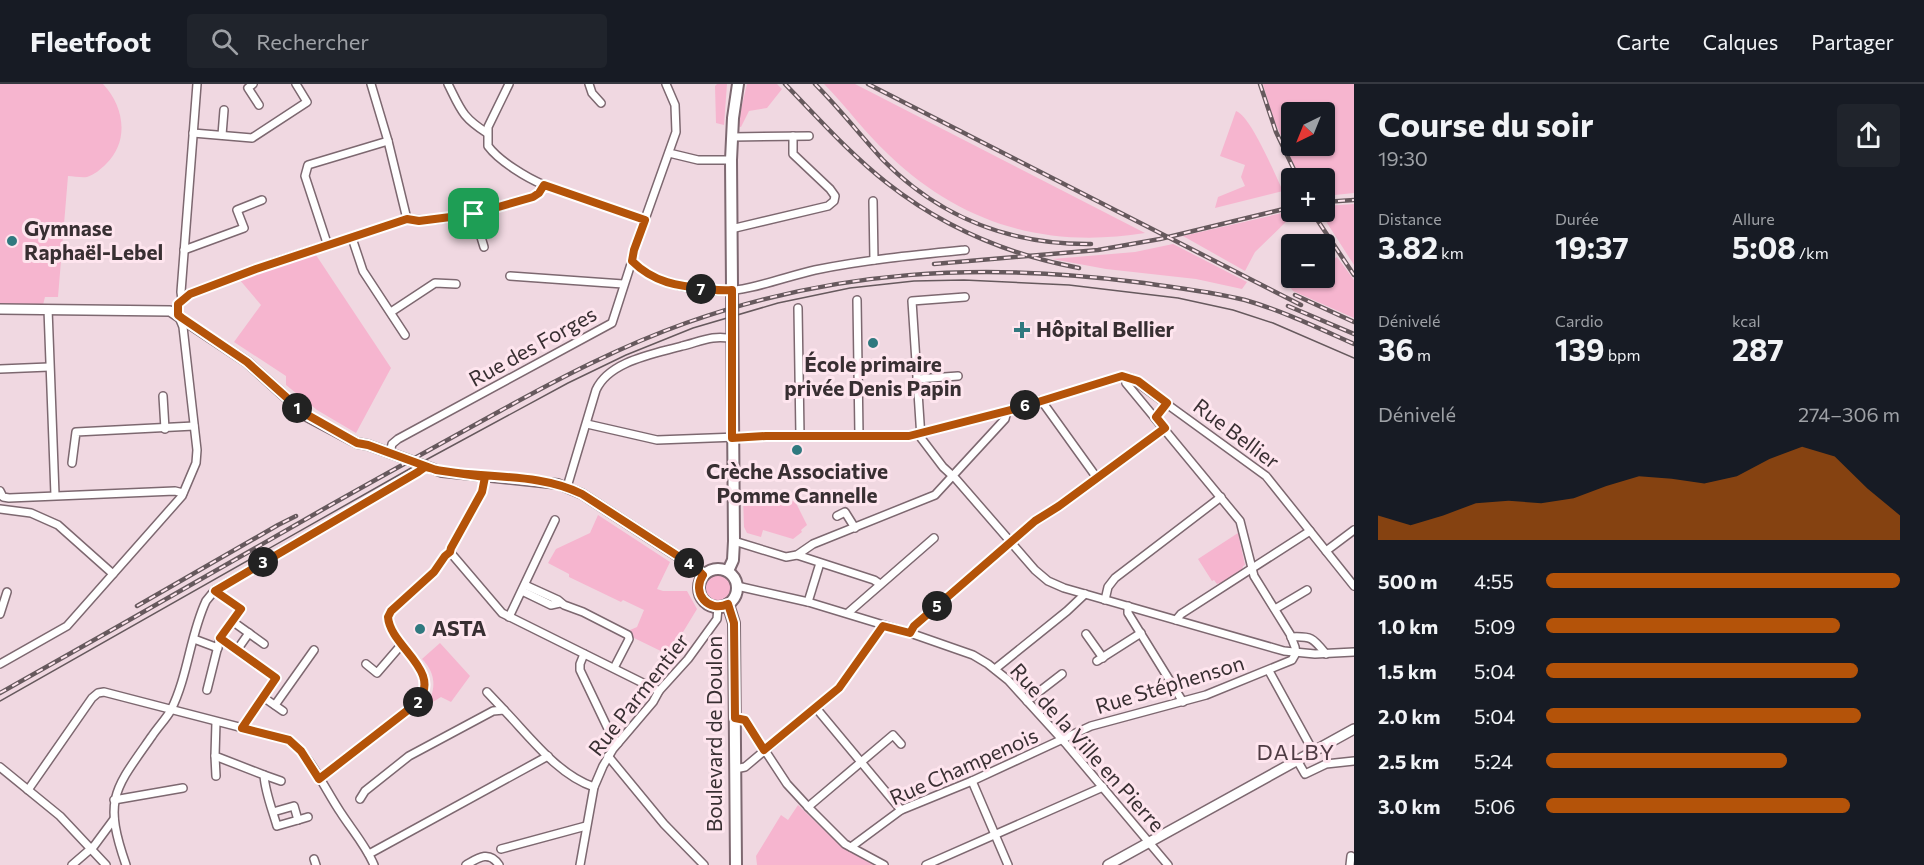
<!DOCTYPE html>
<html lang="fr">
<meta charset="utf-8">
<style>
:root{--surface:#171b24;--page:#20242c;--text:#f1f3f6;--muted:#9ea1a6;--line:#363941;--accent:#b45309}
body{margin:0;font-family:Commissioner,sans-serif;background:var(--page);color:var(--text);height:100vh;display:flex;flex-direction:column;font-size:22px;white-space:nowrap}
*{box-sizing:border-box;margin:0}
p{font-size:20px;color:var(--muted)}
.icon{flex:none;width:33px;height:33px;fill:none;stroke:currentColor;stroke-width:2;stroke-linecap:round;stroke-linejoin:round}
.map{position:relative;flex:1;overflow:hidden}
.side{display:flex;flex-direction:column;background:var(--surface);width:570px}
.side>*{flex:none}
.needle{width:39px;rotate:223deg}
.tools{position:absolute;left:1281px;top:18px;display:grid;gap:12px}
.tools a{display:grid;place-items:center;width:54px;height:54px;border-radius:6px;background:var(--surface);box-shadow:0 2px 4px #0004;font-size:30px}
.pin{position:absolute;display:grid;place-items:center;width:51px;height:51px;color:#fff;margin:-26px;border-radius:12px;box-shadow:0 3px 9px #0006}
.km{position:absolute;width:30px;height:30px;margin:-15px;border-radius:50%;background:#222;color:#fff;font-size:16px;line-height:30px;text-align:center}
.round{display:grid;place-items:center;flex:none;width:63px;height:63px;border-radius:6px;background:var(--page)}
.overview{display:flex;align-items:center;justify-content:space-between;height:102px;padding:0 24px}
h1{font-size:33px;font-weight:700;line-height:45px}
.stats{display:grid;grid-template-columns:repeat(3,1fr);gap:9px;height:102px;padding:6px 24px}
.stats div{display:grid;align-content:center}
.stats b{font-size:30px;font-weight:700}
.stats small{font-size:16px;font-weight:400}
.stats p{font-size:16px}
.chart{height:168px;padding:12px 24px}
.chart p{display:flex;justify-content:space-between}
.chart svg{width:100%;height:108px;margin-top:6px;fill:var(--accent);opacity:.7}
ul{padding:0 24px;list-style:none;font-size:20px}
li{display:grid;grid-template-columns:96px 72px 1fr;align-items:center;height:45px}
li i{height:15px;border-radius:8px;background:var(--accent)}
header{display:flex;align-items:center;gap:36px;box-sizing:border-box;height:84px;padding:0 30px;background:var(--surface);border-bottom:2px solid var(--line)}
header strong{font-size:28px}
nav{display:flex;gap:33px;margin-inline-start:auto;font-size:21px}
.search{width:420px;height:54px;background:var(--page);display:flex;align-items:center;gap:15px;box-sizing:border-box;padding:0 21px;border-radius:6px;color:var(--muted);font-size:22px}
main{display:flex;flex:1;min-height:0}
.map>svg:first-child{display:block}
.green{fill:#f6b5cf;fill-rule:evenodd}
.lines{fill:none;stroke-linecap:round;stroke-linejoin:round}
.street-casing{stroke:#7d6870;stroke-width:10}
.secondary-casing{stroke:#7d6870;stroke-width:12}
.primary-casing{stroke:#7d6870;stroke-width:14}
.street{stroke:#fff;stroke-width:7}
.secondary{stroke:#fff;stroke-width:9}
.primary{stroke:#fff;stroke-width:10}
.tram{stroke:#66595d;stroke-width:1.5}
.rail-casing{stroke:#66595d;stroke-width:4.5}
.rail{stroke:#fee5ee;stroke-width:2;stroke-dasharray:7;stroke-linecap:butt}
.route-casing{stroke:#fff;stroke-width:12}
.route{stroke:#b45309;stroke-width:8}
.poi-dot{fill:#30797f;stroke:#fee5ee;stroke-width:2}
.labels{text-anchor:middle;stroke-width:6;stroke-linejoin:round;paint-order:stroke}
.poi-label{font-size:21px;font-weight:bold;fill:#382f32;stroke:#fee5ee;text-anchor:start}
.street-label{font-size:21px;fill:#382f32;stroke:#fee5ee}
.neighbourhood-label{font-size:22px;letter-spacing:1.5px;fill:#4e3b43;stroke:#fee5ee}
</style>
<header>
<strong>Fleetfoot</strong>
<div class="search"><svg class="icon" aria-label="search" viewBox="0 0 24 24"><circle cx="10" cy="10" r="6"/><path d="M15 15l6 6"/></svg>Rechercher</div>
<nav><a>Carte</a><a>Calques</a><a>Partager</a></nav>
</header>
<main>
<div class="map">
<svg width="1354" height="781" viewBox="0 0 1354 781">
<rect width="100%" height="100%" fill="#f0d8e1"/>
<g class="green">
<path d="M0 0H103C124 22 130 57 106 80 101 85 94 91 87 93 81 94 74 92 68 92L58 213H45L43 221 0 220Z"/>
<path d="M717 0H727L724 41 716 39 715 2Z"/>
<path d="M747 0H777L782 5 767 24 749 27 741 43 737 42Z"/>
<path d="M824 0H855L1145 149C1046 165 961 140 889 71 865 49 847 23 824 0Z"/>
<path d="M1263 0H1354V109L1325 112 1324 94H1300L1273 34ZM1292 28H1324V62H1292Z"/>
<path d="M1236 27C1251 32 1275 91 1283 107L1215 124 1218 113 1245 102 1241 93 1245 81 1220 72Z"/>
<path d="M1354 120V181L1320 128H1324L1325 122Z"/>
<path d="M1291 127 1294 130 1255 168 1245 187 1183 152Z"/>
<path d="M1326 158 1331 165 1327 168 1332 176 1337 173 1354 196V234L1293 207 1287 199 1293 194H1324V160Z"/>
<path d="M1173 160 1247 198 1242 205 1196 195 1106 185 1052 175 1135 168Z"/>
<path d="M316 171 391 284 356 349 317 326 286 301V292L234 258 261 221 239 195Z"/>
<path d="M743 412H752L785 422 786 420 789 422 794 415 807 441 801 446 802 448 793 455 763 446 761 453 747 449 744 443Z"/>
<path d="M598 431 670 478 657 505 663 507H687L697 525 669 571 634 554 630 546 637 543 644 526 623 516 621 518 569 493V490L548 479 556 465 590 449Z"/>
<path d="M1238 449 1245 481 1243 482 1242 488 1221 501 1219 499 1217 500 1214 496 1212 497 1198 475Z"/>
<circle cx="718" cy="504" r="14"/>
<path d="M440 559 470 592 451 618 441 613 431 619 429 617C437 602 434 587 422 575Z"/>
<path d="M798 721 842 763 874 781H757L756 772 781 731 788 736Z"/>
</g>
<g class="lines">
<g class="street-casing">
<g id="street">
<path d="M253 0 248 4 259 21"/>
<path d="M371 0 388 57 407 135"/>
<path d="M448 0C461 26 462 33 487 49"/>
<path d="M509 0 488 43V62C499 77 527 94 544 101"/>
<path d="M589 0 592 9 601 19"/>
<path d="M193 49 252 54 307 18 296 0"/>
<path d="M222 51 224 26"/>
<path d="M732 53 809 52"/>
<path d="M669 69 698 76H731"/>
<path d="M873 117 874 176"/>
<path d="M474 130 484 163"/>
<path d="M731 145 828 122 834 117 835 112 830 105 793 70V52"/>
<path d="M352 154 363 187 405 251"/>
<path d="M328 162 305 92 308 81 388 57"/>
<path d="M184 166 244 144 237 126 262 116"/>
<path d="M632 177C655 200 689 206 721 207 746 208 788 192 815 186 864 176 915 171 965 166"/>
<path d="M510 192 623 200"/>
<path d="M965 213 912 217 921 354 943 383 956 395 1035 486 1048 497 1064 504 1284 567 1315 570 1354 568"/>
<path d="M182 216 190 210 275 178 407 135C450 140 492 124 533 113L539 109 544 101 645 136"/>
<path d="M857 216 859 351"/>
<path d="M798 224 800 352"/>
<path d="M48 225 55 411"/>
<path d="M391 228 435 199 456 200"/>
<path d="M0 285 49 283"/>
<path d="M917 295 958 292"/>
<path d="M163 312 165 345"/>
<path d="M1041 316 1097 394"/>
<path d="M1156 333 1167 319"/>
<path d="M587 340 657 356 767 352H909L1022 323 1115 294 1122 292 1131 294 1266 392 1354 502"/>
<path d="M390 369 392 360 398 355 612 239 631 180 634 166 676 48 675 21 666 0"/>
<path d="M72 379 76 348 194 342"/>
<path d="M567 403 596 306C609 277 654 270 682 262 699 258 714 250 732 255"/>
<path d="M0 407 3 413 9 414 175 407 183 409"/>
<path d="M0 425 31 429 58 441 113 490"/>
<path d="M837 432 845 428 855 444"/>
<path d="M734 457 786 473 797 471 813 460 935 411 1005 335 1007 327"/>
<path d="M1326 467 1354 446"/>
<path d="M450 468 502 529 659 607"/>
<path d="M797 471 874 496 880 500"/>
<path d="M525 501 558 516 564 521 583 528 628 551 629 555 614 584"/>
<path d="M737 502 808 518 910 549 973 571 988 580 1008 596 1067 661 1168 781"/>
<path d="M522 507 551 521 560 519"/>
<path d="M1105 516 1108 503 1115 494 1221 413"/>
<path d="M808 518 820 479"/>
<path d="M1128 522V529L1183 618"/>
<path d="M1275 525 1307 506"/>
<path d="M849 528 934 454"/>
<path d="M0 530 7 508"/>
<path d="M509 533 555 436"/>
<path d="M1176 536 1181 530 1310 447"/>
<path d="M232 537 264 560"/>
<path d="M910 549 914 542 1035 437 1059 422 1165 344"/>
<path d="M1086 550 1103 574"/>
<path d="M1291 553C1312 552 1313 554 1326 570"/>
<path d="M220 554 276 594 242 644"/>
<path d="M194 555 218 564"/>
<path d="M237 566 249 549"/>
<path d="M584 570 580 580V586L611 651 618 659"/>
<path d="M1097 577 1141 549"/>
<path d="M0 580 67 542 182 412 196 379 197 366 183 243C179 232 173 225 182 216L181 208 197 0"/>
<path d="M366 580 377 589 402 560"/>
<path d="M995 585 1067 527 1085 510"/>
<path d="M1269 587 1313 667"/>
<path d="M207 606 220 554 241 525 215 506"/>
<path d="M487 608 504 626"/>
<path d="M263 613 283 627"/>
<path d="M1027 617 1062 590"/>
<path d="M275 621 314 566"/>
<path d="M816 624 901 726"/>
<path d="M735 635 745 636 787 700 811 726 845 760 884 781"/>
<path d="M216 638 215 672 264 691C265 708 272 725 277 742L298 736 294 722 273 728"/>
<path d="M215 672 216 692"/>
<path d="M608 672 664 740 704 781"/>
<path d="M1297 676 1305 690 1326 680 1354 677"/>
<path d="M0 683 60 732 106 781"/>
<path d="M735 685 745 683 839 604 883 541"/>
<path d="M264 691 281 697"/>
<path d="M319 695 417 619C444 588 390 563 388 533L391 527 434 488 445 472 450 468 451 463 482 408 485 393"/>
<path d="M972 697 1008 781"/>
<path d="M28 706 92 614 98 609 104 608 289 656C310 671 326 707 341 729 352 746 366 762 374 781"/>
<path d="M360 715 365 707 409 672 493 627 504 626C530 653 558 691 594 703"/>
<path d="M114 716 183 704"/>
<path d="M808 723 893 651 901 660"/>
<path d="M298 736 308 733"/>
<path d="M851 763 901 726 972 697 1091 642 1206 611 1292 576 1296 569 1295 563 1290 550 1254 492 1240 437 1126 299"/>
<path d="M501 765 586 742"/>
<path d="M369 770 548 672"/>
<path d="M314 775 316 781"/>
<path d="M72 781 94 762 114 735"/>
<path d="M126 781C103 715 114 706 152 652 158 643 166 635 171 626 188 592 190 551 206 517L215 506 418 388 425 383"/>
<path d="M466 781C478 774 489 766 499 781"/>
<path d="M580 781 594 703 603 682 613 665 653 618 659 607 688 575 717 535 718 523"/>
<path d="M926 781 1103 703"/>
<path d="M1350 781 1351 772"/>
</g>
</g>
<g class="secondary-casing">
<g id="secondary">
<path d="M0 225 170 227 247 278 308 333 357 359 368 361 442 388 558 400 582 410 693 482 703 491"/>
<path d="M1108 781 1354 645"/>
</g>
</g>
<g class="primary-casing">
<g id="primary">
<circle cx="718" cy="504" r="19"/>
<path d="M728 487 733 476 734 457 731 76 733 34 738 0"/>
<path d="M728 520 734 539 736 781"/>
</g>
</g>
<use href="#street" class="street"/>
<use href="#secondary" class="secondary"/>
<use href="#primary" class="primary"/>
<path class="tram" d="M0 617 411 384 568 299 626 271 693 244 778 219 850 204 914 197 964 196 1069 201 1178 214 1233 226 1273 239 1354 274"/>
<g class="rail-casing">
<g id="rail">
<path d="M785 0C818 34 850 70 887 99 943 143 1009 171 1079 184"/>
<path d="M815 0C839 24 860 51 883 76 939 133 1010 161 1091 160"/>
<path d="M868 0 1301 221"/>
<path d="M1260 0 1276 48 1298 94"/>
<path d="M1324 118 1354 116"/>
<path d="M1312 128 1354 191"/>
<path d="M934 180 1098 166 1160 155 1292 123"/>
<path d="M1295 211 1354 238"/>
<path d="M1288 222 1354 250"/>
<path d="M137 522 278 441 296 432"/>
<path d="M0 609C107 549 214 488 320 427 380 393 440 360 500 327 560 294 621 262 686 239 835 186 980 178 1136 198 1172 203 1209 207 1245 216 1283 227 1318 244 1354 260"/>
</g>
</g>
<use href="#rail" class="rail"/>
</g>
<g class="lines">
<g class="route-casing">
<path id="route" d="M474 130 419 137 407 135 256 185 190 210 178 220V231L182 234 247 278 304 329 357 359 368 361 436 386 485 393 482 408 451 464 450 468 445 472 434 488 391 527 388 533C390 563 444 587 417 619L319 695 301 667 289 656 242 644 276 594 220 554 241 525 215 507 418 388 425 383C476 397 534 386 582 410L695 483 703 491C691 509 708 529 728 520L734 539 735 634 745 636 764 666 839 604 883 542 910 549 914 542 1035 437 1059 422 1165 344 1156 333 1167 319 1138 297 1122 292 1022 323 909 352H766L732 354V206C723 207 716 206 708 205 678 202 654 199 632 177L634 166 645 136 544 101 539 109 533 113 474 130"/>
</g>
<use href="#route" class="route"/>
</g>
<g class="poi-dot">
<circle cx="12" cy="157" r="6"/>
<path d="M1019 237h6v6h6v6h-6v6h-6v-6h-6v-6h6z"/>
<circle cx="873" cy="259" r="6"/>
<circle cx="797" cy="366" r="6"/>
<circle cx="420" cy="545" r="6"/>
</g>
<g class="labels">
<g class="poi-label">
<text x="24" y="152">Gymnase<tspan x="24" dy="24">Raphaël-Lebel</tspan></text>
<text x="1036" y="253">Hôpital Bellier</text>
<text x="873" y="288" text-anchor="middle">École primaire<tspan x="873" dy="24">privée Denis Papin</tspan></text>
<text x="797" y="395" text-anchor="middle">Crèche Associative<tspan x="797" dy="24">Pomme Cannelle</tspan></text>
<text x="432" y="552">ASTA</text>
</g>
<g class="street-label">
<text transform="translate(533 263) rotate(-29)" y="7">Rue des Forges</text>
<text transform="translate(1236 350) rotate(37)" y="7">Rue Bellier</text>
<text transform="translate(1170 601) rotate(-17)" y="7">Rue Stéphenson</text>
<text transform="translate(639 611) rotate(-52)" y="7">Rue Parmentier</text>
<text transform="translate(715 650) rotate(-90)" y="7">Boulevard de Doulon</text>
<text transform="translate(1087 664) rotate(48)" y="7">Rue de la Ville en Pierre</text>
<text transform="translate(964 683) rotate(-24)" y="7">Rue Champenois</text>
</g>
<g class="neighbourhood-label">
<text x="1296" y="676">DALBY</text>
</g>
</g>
</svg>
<div class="tools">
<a><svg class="needle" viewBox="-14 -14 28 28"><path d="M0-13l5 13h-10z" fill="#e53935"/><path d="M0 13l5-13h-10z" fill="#9ea1a6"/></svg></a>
<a>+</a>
<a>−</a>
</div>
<div class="pin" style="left:474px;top:130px;background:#1e9e55"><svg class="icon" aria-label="arrive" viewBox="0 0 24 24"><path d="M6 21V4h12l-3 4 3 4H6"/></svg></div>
<b class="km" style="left:297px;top:324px">1</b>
<b class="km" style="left:418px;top:618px">2</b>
<b class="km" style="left:263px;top:478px">3</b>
<b class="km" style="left:689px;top:479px">4</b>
<b class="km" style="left:937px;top:522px">5</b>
<b class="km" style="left:1025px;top:321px">6</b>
<b class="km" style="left:701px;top:205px">7</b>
</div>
<section class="side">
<div class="overview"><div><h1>Course du soir</h1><p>19:30</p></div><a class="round"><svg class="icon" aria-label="share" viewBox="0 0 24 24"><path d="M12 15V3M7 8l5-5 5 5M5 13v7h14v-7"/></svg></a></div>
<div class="stats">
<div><p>Distance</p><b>3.82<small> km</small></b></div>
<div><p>Durée</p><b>19:37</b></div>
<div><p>Allure</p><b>5:08<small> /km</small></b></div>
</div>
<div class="stats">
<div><p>Dénivelé</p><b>36<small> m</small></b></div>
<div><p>Cardio</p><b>139<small> bpm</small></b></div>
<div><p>kcal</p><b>287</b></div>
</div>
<div class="chart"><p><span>Dénivelé</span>274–306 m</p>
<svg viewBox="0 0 160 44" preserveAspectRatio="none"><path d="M0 44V34L10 38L20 34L30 29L40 28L50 29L60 27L70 22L80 18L90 19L100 21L110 18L120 11L130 6L140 10L150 23L160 34V44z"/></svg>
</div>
<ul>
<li><b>500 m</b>4:55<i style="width:100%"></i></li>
<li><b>1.0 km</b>5:09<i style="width:83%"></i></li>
<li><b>1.5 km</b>5:04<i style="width:88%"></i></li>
<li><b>2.0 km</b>5:04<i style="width:89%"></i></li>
<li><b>2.5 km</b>5:24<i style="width:68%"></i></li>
<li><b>3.0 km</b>5:06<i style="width:86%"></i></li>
</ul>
</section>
</main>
